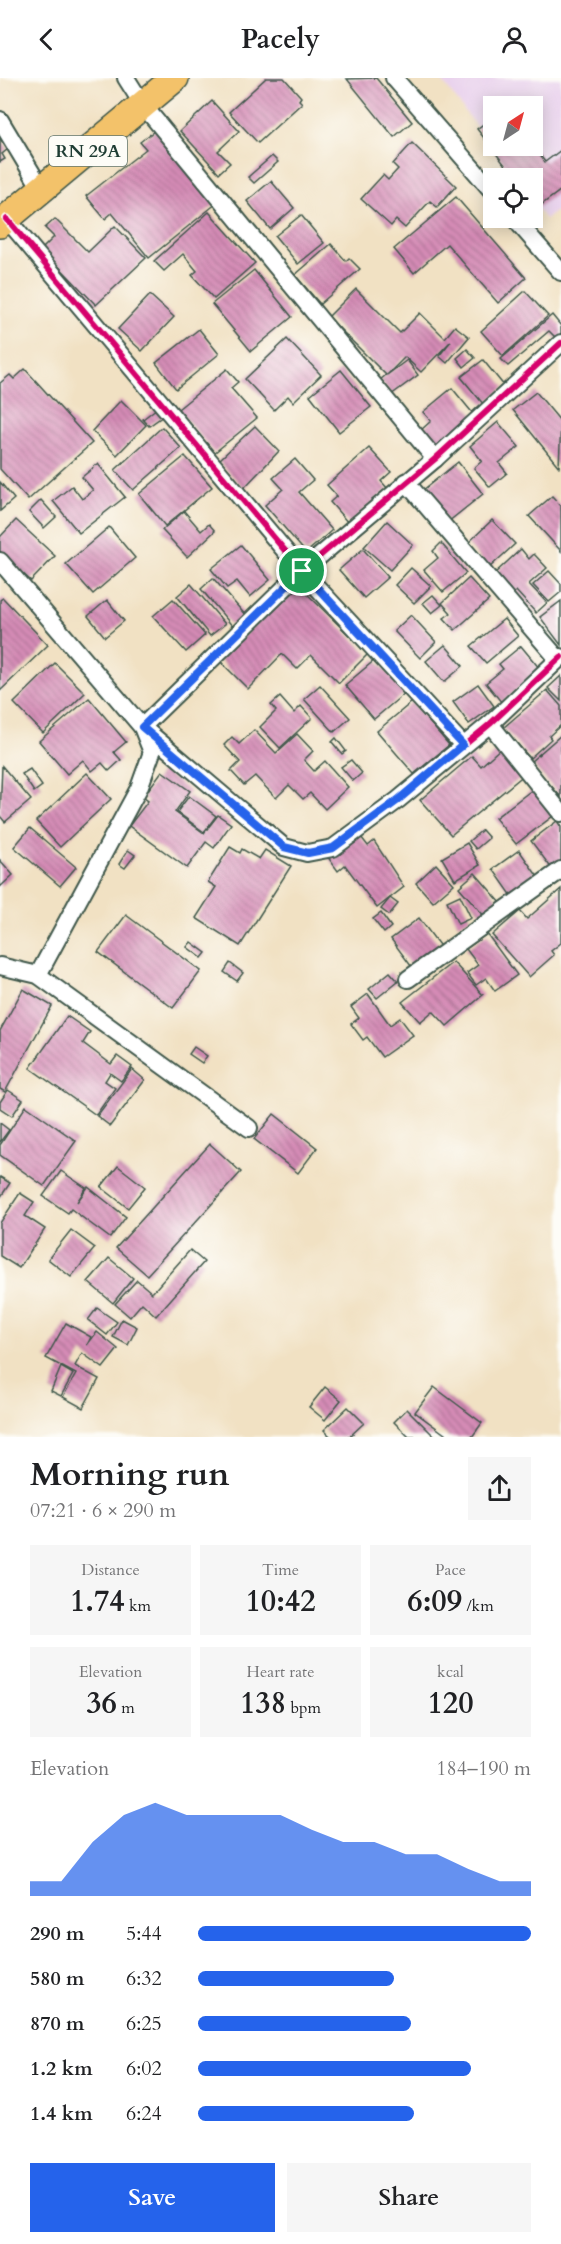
<!DOCTYPE html>
<meta charset="utf-8">
<style>
:root{--surface:#fff;--page:#f6f6f6;--text:#202124;--muted:#757577;--accent:#2563eb}
body{margin:0;font-family:Cardo,serif;background:var(--page);color:var(--text);height:100vh;display:flex;flex-direction:column;font-size:22px;white-space:nowrap}
*{box-sizing:border-box;margin:0}
p{font-size:20px;color:var(--muted)}
.icon{flex:none;width:33px;height:33px;fill:none;stroke:currentColor;stroke-width:2;stroke-linecap:round;stroke-linejoin:round}
.map{position:relative;height:1359px;overflow:hidden}
.sheet{display:flex;flex-direction:column;background:var(--surface);flex:1}
.sheet>*{flex:none}
.needle{width:39px;rotate:36deg}
.controls{position:absolute;left:483px;top:18px;display:grid;gap:12px}
.controls a{display:grid;place-items:center;width:60px;height:60px;border-radius:0px;background:var(--surface);box-shadow:0 3px 15px #0003;font-size:30px}
.pin{position:absolute;display:grid;place-items:center;width:51px;height:51px;color:#fff;margin:-26px;border:3px solid #fff;border-radius:50%;box-shadow:0 2px 6px #0007}
.round{display:grid;place-items:center;flex:none;width:63px;height:63px;border-radius:0px;background:var(--page)}
.headline{display:flex;align-items:center;justify-content:space-between;height:102px;padding:0 30px}
h1{font-size:33px;font-weight:600;line-height:45px}
.metrics{display:grid;grid-template-columns:repeat(3,1fr);gap:9px;height:102px;padding:6px 30px}
.metrics div{display:grid;align-content:center;border-radius:0px;background:var(--page);text-align:center}
.metrics b{font-size:30px;font-weight:600}
.metrics small{font-size:16px;font-weight:400}
.metrics p{font-size:16px}
.chart{height:168px;padding:12px 30px}
.chart p{display:flex;justify-content:space-between}
.chart svg{width:100%;height:108px;margin-top:6px;fill:var(--accent);opacity:.7}
.action{display:flex;gap:12px;margin-top:auto;padding:12px 30px}
.action a{flex:1;height:69px;border-radius:0px;background:var(--accent);color:#fff;font-size:24px;font-weight:600;line-height:69px;text-align:center}
.action a+a{background:var(--page);color:var(--text)}
ul{padding:0 30px;list-style:none;font-size:20px}
li{display:grid;grid-template-columns:96px 72px 1fr;align-items:center;height:45px}
li i{height:15px;border-radius:8px;background:var(--accent)}
header{display:flex;justify-content:space-between;align-items:center;height:78px;padding:0 30px;background:var(--surface);font-size:27px;font-weight:600}
.map>svg:first-child{display:block}
.built{fill:#e9d2ed;fill-rule:evenodd}
.building{fill:url(#building-back-hatch)}
.lines{fill:none;stroke-linecap:round;stroke-linejoin:round}
.street-casing{stroke:#3e5649;stroke-width:20}
.primary-casing{stroke:#3e5649;stroke-width:30}
.street{stroke:#fff;stroke-width:16}
.primary{stroke:#f3c26a;stroke-width:27}
.cycleway-casing{stroke:#fdfcf7;stroke-width:10}
.cycleway{stroke:#d6006c;stroke-width:6}
.route-casing{stroke:#fff;stroke-width:12}
.route{stroke:#2563eb;stroke-width:8}
.labels{text-anchor:middle;stroke-width:5;stroke-linejoin:round;paint-order:stroke}
.shield{fill:#fdfcf7;stroke:#62766e;stroke-width:1.5}
.shield-label{font-size:18px;font-weight:bold;fill:#1f3d34}
</style>
<header><svg class="icon" aria-label="back" viewBox="0 0 24 24"><path d="M15 5l-7 7 7 7"/></svg>Pacely<svg class="icon" aria-label="person" viewBox="0 0 24 24"><circle cx="12" cy="8" r="4"/><path d="M4 21q1-7 8-7t8 7"/></svg></header>
<div class="map">
<svg width="561" height="1359" viewBox="0 0 561 1359">
<defs>
<pattern id="building-back-hatch" width="6" height="6" patternUnits="userSpaceOnUse" patternTransform="scale(1.5)"><rect width="6" height="6" fill="#d58bb6"/><path d="M-1 5l2 2M0 0l6 6M5-1l2 2" fill="none" stroke="#ac7395"/></pattern>
</defs>
<rect width="100%" height="100%" fill="#fdfcf7"/>
<filter id="ink" filterUnits="userSpaceOnUse"><feTurbulence type="fractalNoise" baseFrequency=".0167" numOctaves="2"/><feDisplacementMap in="SourceGraphic" scale="12" xChannelSelector="R" yChannelSelector="G"/><feConvolveMatrix kernelMatrix="1 2 1 2 8 2 1 2 1" color-interpolation-filters="sRGB"/></filter>
<filter id="wash" filterUnits="userSpaceOnUse"><feTurbulence type="fractalNoise" baseFrequency=".008" numOctaves="4" result="noise"/><feDisplacementMap in="SourceGraphic" scale="24" xChannelSelector="R" yChannelSelector="G"/><feGaussianBlur stdDeviation="1.35" result="paint"/><feColorMatrix in="noise" values="0 0 0 0 0 0 0 0 0 0 0 0 0 0 0 0 0 1.4 0 .05"/><feComposite in="paint" operator="in"/></filter>
<g filter="url(#wash)">
<rect width="100%" height="100%" fill="#f1e1c3"/>
<path class="built" d="M440 0H561V130L545 141 533 125 532 100H515ZM494 28H532V68H494Z"/>
<g id="blocks">
<g class="building">
<path d="M266 0H284L301 19 299 22 302 25 258 65 229 34Z"/>
<path d="M376 0 412 44 394 59 347 1Z"/>
<path d="M212 23 239 53 218 73 230 85 219 95 180 53Z"/>
<path d="M494 38V68H533L545 84 561 72V112L537 130 532 124V100H515L477 51Z"/>
<path d="M158 50 217 125 149 180 112 135 105 141 86 118 146 71 140 64Z"/>
<path d="M0 60 8 71 2 76 5 81 0 84Z"/>
<path d="M412 65 456 108 437 129 430 123 405 150 396 142 391 148 361 121 383 97 388 102 398 91 393 86Z"/>
<path d="M272 78 278 84 254 105 248 99Z"/>
<path d="M271 103 294 130 270 151 247 123Z"/>
<path d="M456 119 526 200 498 225 447 166 414 195 394 171Z"/>
<path d="M209 134 255 185 214 221 192 197 197 193 183 176 164 193 154 183Z"/>
<path d="M301 137 324 165 298 186 275 158Z"/>
<path d="M55 141 88 174 115 148 146 180 96 227 42 171 54 159 45 150Z"/>
<path d="M331 166 346 183 349 180 360 191 320 226 295 197Z"/>
<path d="M254 192 292 239 251 273 212 226Z"/>
<path d="M356 211 400 255 420 235 445 260 455 248 469 259 447 285 439 278 451 263 421 294 405 279 387 297 407 282 418 297 391 317 380 302 386 297 328 239Z"/>
<path d="M525 213 548 238 503 278 481 253Z"/>
<path d="M150 217 174 239 142 273 118 251Z"/>
<path d="M552 237 561 248V259L558 262 549 253 508 288 501 281Z"/>
<path d="M199 251 219 276 176 311 156 285Z"/>
<path d="M287 261 321 297 293 324 288 318 274 332 245 301Z"/>
<path d="M467 271 475 280 464 289 457 280Z"/>
<path d="M483 282 505 309 484 327 461 299Z"/>
<path d="M25 291 92 365 28 422 0 391V305L10 297 14 301Z"/>
<path d="M227 291 238 304 231 310 257 340 214 375 178 331Z"/>
<path d="M341 292 371 329 339 354 310 317Z"/>
<path d="M452 310 475 338 436 370 421 352 431 343 423 334Z"/>
<path d="M536 314 561 344 559 389 513 332Z"/>
<path d="M121 322 146 347 117 377 92 353Z"/>
<path d="M157 330 163 338 149 348 143 341Z"/>
<path d="M498 344 519 369 499 385 507 395 490 409 474 390 482 383 470 368Z"/>
<path d="M255 348 279 373 244 410 218 383Z"/>
<path d="M162 349 181 370 133 412 115 392Z"/>
<path d="M369 370 391 394 381 403 388 411 349 446 330 424 337 418 327 407Z"/>
<path d="M185 378 212 409 165 448 139 416Z"/>
<path d="M295 381 313 402 299 414 332 452 306 475 265 427 283 411 273 400Z"/>
<path d="M458 384 483 416 448 444 423 412Z"/>
<path d="M98 386 125 419 79 455 53 423 72 408 82 421 93 412 82 399Z"/>
<path d="M0 404 14 421 0 433Z"/>
<path d="M552 418 561 428V473L529 438Z"/>
<path d="M41 422 56 439 44 450 29 434Z"/>
<path d="M184 433 201 453 209 446 215 453 187 479 162 452Z"/>
<path d="M16 442 55 478 31 503 0 474V459Z"/>
<path d="M492 442 515 466 489 490 467 466Z"/>
<path d="M387 443 413 467 390 492 364 469Z"/>
<path d="M109 449 135 480 93 516 66 486Z"/>
<path d="M441 465 466 495 443 514 424 492 438 480 433 473Z"/>
<path d="M241 467 270 502 250 519 237 503 227 510 211 491Z"/>
<path d="M363 471 388 499 364 520 339 492Z"/>
<path d="M521 471 529 481 534 476 547 490 529 506 547 525 536 535 516 513 512 517 494 496Z"/>
<path d="M411 490 431 508 414 525 395 507Z"/>
<path d="M549 493 561 506V514L549 524 533 507Z"/>
<path d="M213 500 247 539 234 550 201 511Z"/>
<path d="M469 500 489 522 455 552 444 540 451 535 442 525Z"/>
<path d="M296 505 368 576 339 605 311 577 297 591 282 576 248 611 219 582Z"/>
<path d="M191 506 225 546 210 558 177 518Z"/>
<path d="M433 517 442 527 432 535 423 525Z"/>
<path d="M3 520 48 567 0 613V522Z"/>
<path d="M173 521 205 557 186 574 153 538Z"/>
<path d="M107 522 124 543 105 559 88 538Z"/>
<path d="M561 523V567L540 539Z"/>
<path d="M411 537 436 564 420 580 394 553Z"/>
<path d="M504 541 518 558 486 585 471 568Z"/>
<path d="M445 567 463 588 444 604 426 583Z"/>
<path d="M521 568 540 591 502 625 486 605 503 591 499 586Z"/>
<path d="M376 581 405 615 374 641 345 607Z"/>
<path d="M55 585 85 615 43 655 14 625Z"/>
<path d="M561 598V623L548 610Z"/>
<path d="M478 606 494 628 469 646 453 624Z"/>
<path d="M320 607 350 640 334 654 304 621Z"/>
<path d="M547 612 561 628V647L549 658 551 661 530 680 503 650Z"/>
<path d="M280 619 294 635 301 628 312 640 280 670 260 649 276 633 271 627Z"/>
<path d="M89 620 126 664 114 674 121 682 109 693 102 685 92 693 83 682 67 696 39 663Z"/>
<path d="M412 624 449 667 414 696 377 653Z"/>
<path d="M254 652 276 675 297 656 313 673 304 682 314 693 325 683 348 709 325 731 310 715 303 721 289 707 276 720 255 698 244 707 231 693 240 684 224 667 232 659 239 666Z"/>
<path d="M561 657V719L530 684Z"/>
<path d="M336 660 346 673 342 676 332 664Z"/>
<path d="M502 669 525 696 451 757 420 722 472 678 481 688Z"/>
<path d="M351 682 362 695 353 703 341 689Z"/>
<path d="M2 688 31 722 5 744 0 738Z"/>
<path d="M30 691 42 708 34 714 22 696Z"/>
<path d="M162 693 190 713 175 734 204 755 218 737 231 746 214 770 206 764 187 790 129 748 148 723 143 719Z"/>
<path d="M87 695 111 721 60 769 36 743Z"/>
<path d="M537 708 557 735 516 766 495 740Z"/>
<path d="M189 718 216 738 204 754 177 734Z"/>
<path d="M557 743 561 749V784L552 791 531 763Z"/>
<path d="M30 750 76 789 60 808 14 769Z"/>
<path d="M482 752 489 760 476 771 469 763Z"/>
<path d="M358 755 368 768 374 763 404 809 377 830 345 787 338 793 327 778Z"/>
<path d="M467 765 480 787 455 802 442 780Z"/>
<path d="M230 769 240 775 242 771 259 781 265 772 291 788 240 868 196 840 216 809 208 804Z"/>
<path d="M128 772 135 777 125 790 119 786Z"/>
<path d="M519 772 538 799 512 818 493 791Z"/>
<path d="M0 782 13 797 0 809Z"/>
<path d="M436 786 454 806 433 824 416 805Z"/>
<path d="M475 795 501 825 485 839 459 809Z"/>
<path d="M561 811V865L551 873 554 877 529 899 492 857 520 833 527 841Z"/>
<path d="M460 817 471 840 458 846 447 823Z"/>
<path d="M390 820 398 826 389 837 381 831Z"/>
<path d="M381 835 391 849 384 855 373 841Z"/>
<path d="M126 837 201 893 173 930 98 874Z"/>
<path d="M419 840 442 871 414 892 391 861Z"/>
<path d="M487 856 517 897 495 913 486 900 476 907 467 895 478 887 466 871Z"/>
<path d="M191 864 206 875 202 880 187 869Z"/>
<path d="M453 884 483 917 447 948 433 933 420 944 402 924Z"/>
<path d="M230 885 243 895 237 903 224 894Z"/>
<path d="M390 894 398 903 377 920 369 911Z"/>
<path d="M23 911 52 928 5 1014 0 1011V953Z"/>
<path d="M368 916 390 947 400 940 413 957 382 979 367 959 363 962 351 946 359 940 351 929Z"/>
<path d="M67 938 90 954 83 965 111 986 117 978 132 989 121 1003 110 995 105 1003 115 1010 96 1037 30 990Z"/>
<path d="M194 969 207 978 202 985 189 976Z"/>
<path d="M132 991 145 1002 110 1048 97 1038Z"/>
<path d="M8 1012 23 1022 12 1038 0 1030V1024Z"/>
<path d="M26 1028 76 1063 44 1108 0 1077V1067Z"/>
<path d="M274 1036 317 1070 298 1095 254 1061Z"/>
<path d="M0 1045 9 1052 0 1064Z"/>
<path d="M210 1066 241 1094 147 1197 116 1170Z"/>
<path d="M118 1088 145 1109 128 1130 101 1109Z"/>
<path d="M61 1093 86 1110 77 1124 88 1109 126 1139 110 1160 71 1131 68 1135 43 1118Z"/>
<path d="M0 1099 10 1105 0 1120Z"/>
<path d="M20 1115 34 1124 25 1138 45 1151 19 1190 0 1178V1145Z"/>
<path d="M71 1152 95 1170 71 1199 48 1181Z"/>
<path d="M190 1172 204 1184 156 1238 142 1225 130 1239 115 1226 137 1202 152 1215Z"/>
<path d="M109 1180 133 1200 113 1225 88 1204Z"/>
<path d="M97 1230 117 1244 107 1257 88 1242Z"/>
<path d="M122 1241 137 1249 128 1267 113 1259Z"/>
<path d="M66 1245 91 1259 87 1267 97 1254 118 1271 103 1290 82 1275 75 1288 99 1301 83 1330 63 1319 76 1296 46 1280Z"/>
<path d="M61 1289 73 1296 61 1318 51 1313Z"/>
<path d="M325 1309 341 1322 325 1342 309 1329Z"/>
<path d="M434 1309 482 1345 472 1359H449L415 1334Z"/>
<path d="M348 1329 364 1345 349 1359H331L324 1352Z"/>
<path d="M407 1331 435 1359H409L394 1344Z"/>
</g>
</g>
</g>
<g filter="url(#ink)">
<use href="#blocks" fill-opacity="0" stroke="#3e5649" stroke-width="1.5"/>
<g class="lines">
<g class="street-casing">
<g id="street">
<path d="M126 0 143 27 435 381"/>
<path d="M394 0 494 115"/>
<path d="M0 42 42 112"/>
<path d="M514 140 561 194"/>
<path d="M7 141 302 493 463 667"/>
<path d="M561 265 435 381 302 493 142 649 284 769 307 775 333 770 398 722 490 646 561 579"/>
<path d="M406 404 558 581"/>
<path d="M0 483 142 649 152 674 139 710 38 897"/>
<path d="M490 646 561 735"/>
<path d="M0 888 38 897 249 1050"/>
<path d="M408 901 561 792"/>
</g>
</g>
<g class="primary-casing">
<path id="primary" d="M0 146 175 0"/>
</g>
<use href="#street" class="street"/>
<use href="#primary" class="primary"/>
<g class="cycleway-casing">
<g id="cycleway">
<path d="M7 141 302 493 463 667"/>
<path d="M561 265 435 381 302 493 142 649 284 769 307 775 333 770 398 722 490 646 561 579"/>
</g>
</g>
<use href="#cycleway" class="cycleway"/>
</g>
</g>
<g class="lines" filter="url(#ink)">
<g class="route-casing">
<path id="route" d="M302 493 463 667 398 722 333 770 308 775 284 769 142 649Z"/>
</g>
<use href="#route" class="route"/>
</g>
<g class="labels">
<rect class="shield" x="49" y="58" width="78" height="30" rx="4.5"/>
<g class="shield-label">
<text x="88" y="79">RN 29A</text>
</g>
</g>
</svg>
<div class="controls">
<a><svg class="needle" viewBox="-14 -14 28 28"><path d="M0-13l5 13h-10z" fill="#e53935"/><path d="M0 13l5-13h-10z" fill="#757577"/></svg></a>
<a><svg class="icon" aria-label="locate" viewBox="0 0 24 24"><circle cx="12" cy="12" r="6"/><path d="M12 2v4M12 18v4M2 12h4M18 12h4"/></svg></a>
</div>
<div class="pin" style="left:302px;top:493px;background:#1e9e55"><svg class="icon" aria-label="arrive" viewBox="0 0 24 24"><path d="M6 21V4h12l-3 4 3 4H6"/></svg></div>
</div>
<section class="sheet">
<div class="headline"><div><h1>Morning run</h1><p>07:21 · 6 × 290 m</p></div><a class="round"><svg class="icon" aria-label="share" viewBox="0 0 24 24"><path d="M12 15V3M7 8l5-5 5 5M5 13v7h14v-7"/></svg></a></div>
<div class="metrics">
<div><p>Distance</p><b>1.74<small> km</small></b></div>
<div><p>Time</p><b>10:42</b></div>
<div><p>Pace</p><b>6:09<small> /km</small></b></div>
</div>
<div class="metrics">
<div><p>Elevation</p><b>36<small> m</small></b></div>
<div><p>Heart rate</p><b>138<small> bpm</small></b></div>
<div><p>kcal</p><b>120</b></div>
</div>
<div class="chart"><p><span>Elevation</span>184–190 m</p>
<svg viewBox="0 0 160 44" preserveAspectRatio="none"><path d="M0 44V38L10 38L20 22L30 11L40 6L50 11L60 11L70 11L80 11L90 17L100 22L110 22L120 27L130 27L140 33L150 38L160 38V44z"/></svg>
</div>
<ul>
<li><b>290 m</b>5:44<i style="width:100%"></i></li>
<li><b>580 m</b>6:32<i style="width:59%"></i></li>
<li><b>870 m</b>6:25<i style="width:64%"></i></li>
<li><b>1.2 km</b>6:02<i style="width:82%"></i></li>
<li><b>1.4 km</b>6:24<i style="width:65%"></i></li>
</ul>
<div class="action"><a>Save</a><a>Share</a></div>
</section>
